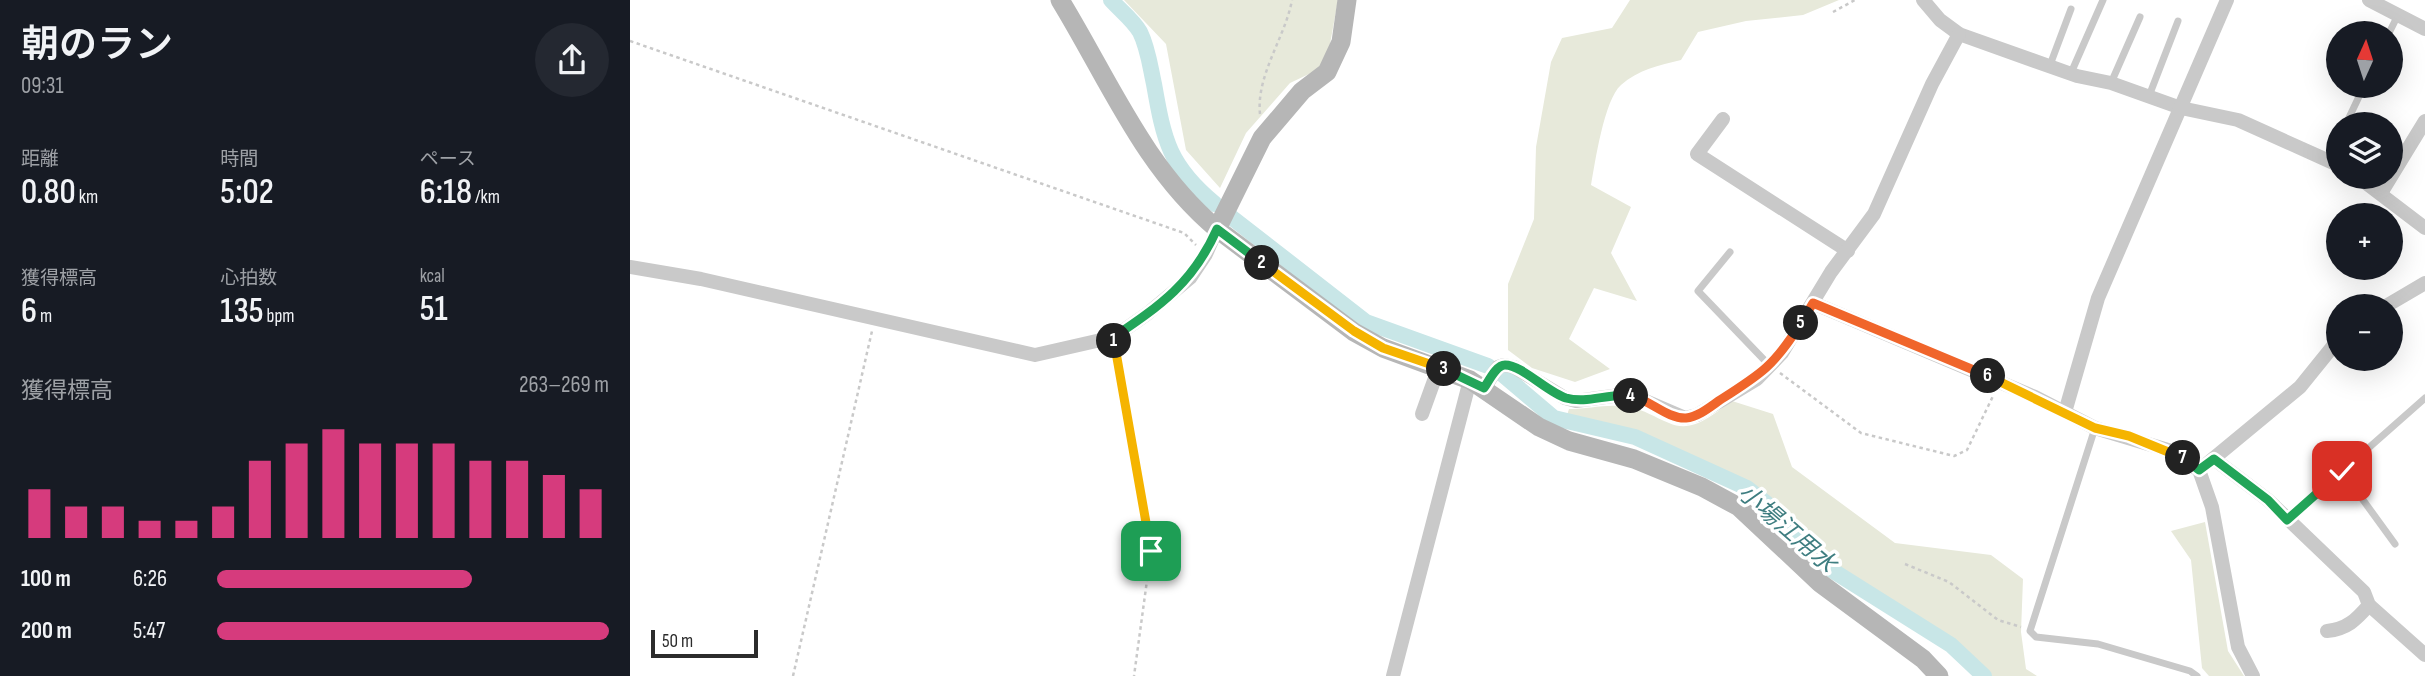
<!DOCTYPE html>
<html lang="ja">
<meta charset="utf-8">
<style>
:root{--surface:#171b24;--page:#242831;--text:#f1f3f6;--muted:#9ea1a6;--accent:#d63b7d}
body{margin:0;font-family:"Sofia Sans Condensed","Noto Sans JP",sans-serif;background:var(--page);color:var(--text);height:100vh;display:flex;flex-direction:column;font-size:26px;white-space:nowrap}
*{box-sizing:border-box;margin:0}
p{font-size:23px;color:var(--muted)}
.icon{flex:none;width:38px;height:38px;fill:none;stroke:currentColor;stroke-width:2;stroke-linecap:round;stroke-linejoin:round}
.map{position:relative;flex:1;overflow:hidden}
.sheet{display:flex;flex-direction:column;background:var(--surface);width:630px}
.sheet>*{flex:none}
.needle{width:46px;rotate:3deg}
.controls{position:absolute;left:1696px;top:21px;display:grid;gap:14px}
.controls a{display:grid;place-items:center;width:77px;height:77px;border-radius:50%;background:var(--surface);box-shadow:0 7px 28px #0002;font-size:35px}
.scale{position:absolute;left:21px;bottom:18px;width:107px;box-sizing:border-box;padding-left:7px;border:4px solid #2c2c2c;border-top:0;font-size:19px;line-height:24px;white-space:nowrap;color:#2c2c2c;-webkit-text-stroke:5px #fff;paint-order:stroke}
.pin{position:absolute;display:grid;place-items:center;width:60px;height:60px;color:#fff;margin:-30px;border-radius:14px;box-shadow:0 4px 10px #0006}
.km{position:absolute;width:35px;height:35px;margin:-18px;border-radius:50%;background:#222;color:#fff;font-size:19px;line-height:35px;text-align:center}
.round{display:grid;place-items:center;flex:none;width:74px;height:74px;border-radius:37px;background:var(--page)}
.overview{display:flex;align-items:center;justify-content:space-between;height:119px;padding:0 21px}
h1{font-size:38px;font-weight:600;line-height:52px}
.metrics{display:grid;grid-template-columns:repeat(3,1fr);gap:10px;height:119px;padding:7px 21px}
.metrics div{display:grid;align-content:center}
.metrics b{font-size:35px;font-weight:600}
.metrics small{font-size:19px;font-weight:400}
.metrics p{font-size:19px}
.chart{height:196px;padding:14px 21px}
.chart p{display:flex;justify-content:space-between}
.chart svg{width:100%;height:126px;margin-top:7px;stroke:var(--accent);stroke-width:6}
ul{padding:0 21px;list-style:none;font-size:23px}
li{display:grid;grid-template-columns:112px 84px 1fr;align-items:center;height:52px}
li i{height:18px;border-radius:9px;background:var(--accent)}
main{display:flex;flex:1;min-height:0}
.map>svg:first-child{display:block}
.green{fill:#e7e9da}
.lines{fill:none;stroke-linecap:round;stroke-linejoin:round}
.canal{stroke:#c8e6e7;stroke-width:16}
.path{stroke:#c9c9c9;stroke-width:2.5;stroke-dasharray:3.5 3.5;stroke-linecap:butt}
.lane{stroke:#c9c9c9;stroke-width:7}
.street{stroke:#c9c9c9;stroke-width:14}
.secondary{stroke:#b6b6b6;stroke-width:19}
.split-1-casing{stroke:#fff;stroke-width:14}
.split-2-casing{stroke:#fff;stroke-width:14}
.split-3-casing{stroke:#fff;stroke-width:14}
.split-4-casing{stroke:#fff;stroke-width:14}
.split-5-casing{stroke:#fff;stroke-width:14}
.split-6-casing{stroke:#fff;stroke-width:14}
.split-7-casing{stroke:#fff;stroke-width:14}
.split-8-casing{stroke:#fff;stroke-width:14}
.split-1{stroke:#f5b400;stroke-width:9}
.split-2{stroke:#22a559;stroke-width:9}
.split-3{stroke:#f5b400;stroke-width:9}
.split-4{stroke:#22a559;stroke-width:9}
.split-5{stroke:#f0652b;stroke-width:9}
.split-6{stroke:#f0652b;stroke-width:9}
.split-7{stroke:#f5b400;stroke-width:9}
.split-8{stroke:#22a559;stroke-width:9}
.labels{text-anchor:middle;stroke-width:7;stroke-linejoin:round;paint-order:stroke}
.water-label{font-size:24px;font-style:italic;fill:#3f7e81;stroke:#fff}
</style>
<main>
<section class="sheet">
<div class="overview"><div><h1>朝のラン</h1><p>09:31</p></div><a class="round"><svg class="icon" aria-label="share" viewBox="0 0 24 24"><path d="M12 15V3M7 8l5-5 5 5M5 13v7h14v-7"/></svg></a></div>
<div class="metrics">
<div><p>距離</p><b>0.80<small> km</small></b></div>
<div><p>時間</p><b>5:02</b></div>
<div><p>ペース</p><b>6:18<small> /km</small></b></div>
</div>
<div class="metrics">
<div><p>獲得標高</p><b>6<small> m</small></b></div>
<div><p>心拍数</p><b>135<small> bpm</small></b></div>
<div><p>kcal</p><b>51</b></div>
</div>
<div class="chart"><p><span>獲得標高</span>263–269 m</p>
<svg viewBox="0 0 160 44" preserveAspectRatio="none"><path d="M5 44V27M15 44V33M25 44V33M35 44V38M45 44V38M55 44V33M65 44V17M75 44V11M85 44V6M95 44V11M105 44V11M115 44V11M125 44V17M135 44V17M145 44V22M155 44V27"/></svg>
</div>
<ul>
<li><b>100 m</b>6:26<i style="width:65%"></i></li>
<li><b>200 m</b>5:47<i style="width:100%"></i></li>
</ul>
</section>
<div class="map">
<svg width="1795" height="676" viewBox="0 0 1795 676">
<rect width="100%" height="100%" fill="#fff"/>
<g class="green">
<path d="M494 0H708L696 66 660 83 616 133 590 188 556 150 536 44Z"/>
<path d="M1000 0H1209L1173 15 1116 21 1068 32 1051 60C1029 65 1008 70 991 85 974 100 965 163 961 185L1001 207 981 253 1007 301 964 288 939 339 980 369 945 382 902 368 878 350V284L904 219 906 147 921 62 932 38 982 28Z"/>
<path d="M1102 401 1143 414 1162 467 1265 543 1361 555 1393 579 1391 632 1396 669 1407 676H1358L1321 642 1204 566 1140 499 1117 484 998 430 936 418 939 409C960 409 977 403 999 407 1015 410 1024 417 1039 423 1063 434 1083 414 1102 401Z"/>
<path d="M1575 522 1598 651 1614 676H1579L1572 668 1561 560 1541 531Z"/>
</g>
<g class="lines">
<g class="canal">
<path d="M481 0C490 10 503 20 510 32 518 48 520 66 524 84 534 141 539 166 585 204"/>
<path d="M601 217 736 322 858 366"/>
<path d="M872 374 924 418 1005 437 1117 488 1136 503 1200 569 1321 645 1354 676"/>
</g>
<g class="path">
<path d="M1203 12 1225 0"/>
<path d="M0 41 554 233 566 245"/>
<path d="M630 114C626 75 655 38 662 0"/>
<path d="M486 350 521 551 504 676"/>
<path d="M1150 373 1231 433 1324 456 1337 450 1364 394"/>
<path d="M1275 564 1319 582 1368 620 1391 627"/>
<path d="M163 676 242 331"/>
</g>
<g class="lane">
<path d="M1759 33 1768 15"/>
<path d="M1420 65 1441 9"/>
<path d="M1441 73 1473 0"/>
<path d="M1481 83 1510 17"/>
<path d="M1519 96 1548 21"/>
<path d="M1716 124 1734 86"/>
<path d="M1699 160 1708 141"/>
<path d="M1100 252 1068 291 1140 366"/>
<path d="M1465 428 1400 631 1406 637 1468 644 1560 671 1567 676"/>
<path d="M1712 471 1765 544"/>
<path d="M1657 520 1795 398"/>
</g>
<g class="street">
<path d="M1293 0 1310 20 1329 34 1447 76 1481 83 1551 108 1608 120 1708 165"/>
<path d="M1739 0 1795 29"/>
<path d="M1093 119 1067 154 1218 251"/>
<path d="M1728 177 1795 228"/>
<path d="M1751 193 1795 121"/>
<path d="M0 267 71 279 405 355 484 337 517 314 560 278 576 254 587 229"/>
<path d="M1183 303 1405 397 1465 428 1538 450 1569 470 1582 507 1608 647 1623 676"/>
<path d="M1756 306 1795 283"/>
<path d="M854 388 868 367 874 365 884 367 935 398 946 401 990 395 1006 397 1055 418 1067 415 1127 379 1152 353 1201 272 1244 214 1302 84 1329 34"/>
<path d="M1435 412 1468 298 1597 0"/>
<path d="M792 414 809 367"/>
<path d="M1584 459 1638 500 1734 592 1739 605 1795 655"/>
<path d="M1578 463 1670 387 1708 340"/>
<path d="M1697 631C1717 629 1726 620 1739 605"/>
<path d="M763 676 840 380"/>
</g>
<g class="secondary">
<path d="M430 0C479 80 514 168 587 229L724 332 753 348 840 380 909 427 939 441 1004 459 1072 487 1109 507 1190 583 1293 659 1309 676"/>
<path d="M587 229 632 138 672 91 697 72 711 42 717 0"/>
</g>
</g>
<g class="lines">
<g class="split-1-casing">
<path id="split-1" d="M484 341 521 551"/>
</g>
<g class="split-2-casing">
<path id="split-2" d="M484 341V337C531 305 563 283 587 229L632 263"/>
</g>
<g class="split-3-casing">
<path id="split-3" d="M632 263 724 331 753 348 814 369"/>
</g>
<g class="split-4-casing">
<path id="split-4" d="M814 369 854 388C859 381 866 365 875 365 892 365 917 392 936 398 957 404 979 393 1001 396"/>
</g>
<g class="split-5-casing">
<path id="split-5" d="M1001 396C1019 399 1037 419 1056 418 1068 417 1080 407 1090 400 1131 374 1144 366 1171 323"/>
</g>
<g class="split-6-casing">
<path id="split-6" d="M1171 323 1183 303 1358 376"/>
</g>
<g class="split-7-casing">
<path id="split-7" d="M1358 376 1465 428 1499 436 1553 458"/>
</g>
<g class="split-8-casing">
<path id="split-8" d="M1553 458 1569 470 1584 459 1638 500 1657 520 1712 471"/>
</g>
<use href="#split-1" class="split-1"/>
<use href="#split-2" class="split-2"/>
<use href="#split-3" class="split-3"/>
<use href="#split-4" class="split-4"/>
<use href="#split-5" class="split-5"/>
<use href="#split-6" class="split-6"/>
<use href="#split-7" class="split-7"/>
<use href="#split-8" class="split-8"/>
</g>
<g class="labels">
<g class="water-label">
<text transform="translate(1157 528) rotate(41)" y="8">小場江用水</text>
</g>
</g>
</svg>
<div class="controls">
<a><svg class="needle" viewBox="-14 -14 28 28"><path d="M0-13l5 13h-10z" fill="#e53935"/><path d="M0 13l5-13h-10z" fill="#9ea1a6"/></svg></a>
<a><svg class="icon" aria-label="layers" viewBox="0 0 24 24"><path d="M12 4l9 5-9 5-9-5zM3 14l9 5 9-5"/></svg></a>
<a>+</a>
<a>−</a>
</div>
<div class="scale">50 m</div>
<div class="pin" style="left:521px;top:551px;background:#1e9e55"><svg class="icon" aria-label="arrive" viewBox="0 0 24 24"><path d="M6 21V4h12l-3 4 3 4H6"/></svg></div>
<div class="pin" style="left:1712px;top:471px;background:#d93025"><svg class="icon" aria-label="check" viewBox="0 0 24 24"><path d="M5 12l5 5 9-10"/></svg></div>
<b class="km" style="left:484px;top:341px">1</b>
<b class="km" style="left:632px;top:263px">2</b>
<b class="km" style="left:814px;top:369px">3</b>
<b class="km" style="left:1001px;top:396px">4</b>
<b class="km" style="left:1171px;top:323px">5</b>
<b class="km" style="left:1358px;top:376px">6</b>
<b class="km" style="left:1553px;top:458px">7</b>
</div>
</main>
